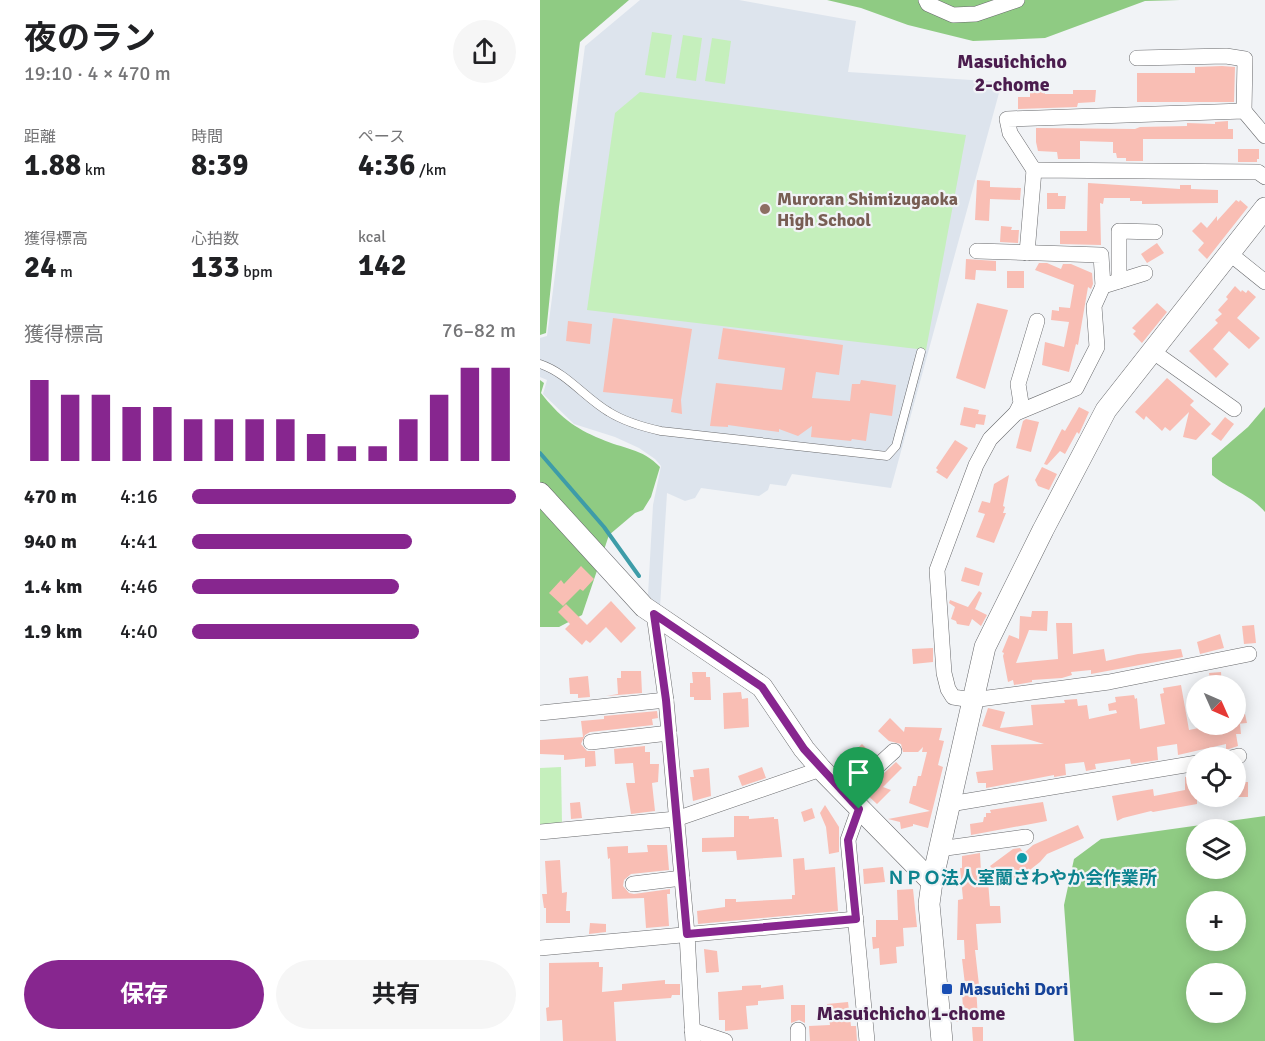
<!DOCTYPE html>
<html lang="ja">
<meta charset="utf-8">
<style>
:root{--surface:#fff;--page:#f6f6f6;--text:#202124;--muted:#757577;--accent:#87268f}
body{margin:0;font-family:Signika,"Noto Sans JP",sans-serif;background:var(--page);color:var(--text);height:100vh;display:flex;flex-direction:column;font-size:22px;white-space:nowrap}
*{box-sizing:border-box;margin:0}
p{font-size:20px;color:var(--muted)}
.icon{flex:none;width:33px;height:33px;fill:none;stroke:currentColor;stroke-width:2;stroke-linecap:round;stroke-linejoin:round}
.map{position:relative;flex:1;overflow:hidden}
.panel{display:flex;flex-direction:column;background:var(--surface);width:540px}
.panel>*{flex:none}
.needle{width:39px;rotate:135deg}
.tools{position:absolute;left:646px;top:675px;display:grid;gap:12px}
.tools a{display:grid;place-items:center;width:60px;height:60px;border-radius:50%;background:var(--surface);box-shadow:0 3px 15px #0003;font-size:30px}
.pin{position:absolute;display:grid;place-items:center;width:51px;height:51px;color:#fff;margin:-62px -26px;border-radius:50% 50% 50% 0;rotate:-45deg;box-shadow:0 0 6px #0007}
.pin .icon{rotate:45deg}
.round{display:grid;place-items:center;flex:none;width:63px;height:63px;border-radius:32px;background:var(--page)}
.summary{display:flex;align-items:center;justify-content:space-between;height:102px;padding:0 24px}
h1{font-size:33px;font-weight:700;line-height:45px}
.metrics{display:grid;grid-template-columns:repeat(3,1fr);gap:9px;height:102px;padding:6px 24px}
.metrics div{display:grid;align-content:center}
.metrics b{font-size:30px;font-weight:700}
.metrics small{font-size:16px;font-weight:400}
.metrics p{font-size:16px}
.chart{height:168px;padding:12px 24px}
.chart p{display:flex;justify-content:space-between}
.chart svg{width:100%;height:108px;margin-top:6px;stroke:var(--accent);stroke-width:6}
.action{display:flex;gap:12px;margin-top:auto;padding:12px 24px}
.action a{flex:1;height:69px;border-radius:36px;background:var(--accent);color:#fff;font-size:24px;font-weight:700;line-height:69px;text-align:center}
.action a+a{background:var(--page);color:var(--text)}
ul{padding:0 24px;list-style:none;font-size:20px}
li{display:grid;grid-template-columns:96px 72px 1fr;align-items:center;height:45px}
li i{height:15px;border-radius:8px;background:var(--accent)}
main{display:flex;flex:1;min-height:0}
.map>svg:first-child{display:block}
.built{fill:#dde4ed}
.green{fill:#c5efbc}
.forest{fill:#8fcb83;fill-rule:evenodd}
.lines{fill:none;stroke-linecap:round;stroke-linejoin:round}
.stream{stroke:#3e9ca8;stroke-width:4}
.building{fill:#f9beb4}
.lane-casing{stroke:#68696c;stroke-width:9}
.street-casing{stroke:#68696c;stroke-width:16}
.secondary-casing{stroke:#68696c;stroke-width:22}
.lane{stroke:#fff;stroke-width:8}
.street{stroke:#fff;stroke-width:15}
.secondary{stroke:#fff;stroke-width:21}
.route-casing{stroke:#fff;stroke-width:12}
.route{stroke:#87268f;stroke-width:8}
.education-dot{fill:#8d6e63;stroke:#f1f3f6;stroke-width:2}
.culture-dot{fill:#0f9aa8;stroke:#f1f3f6;stroke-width:2}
.transit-dot{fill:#1a4fb4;stroke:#f1f3f6;stroke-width:2}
.labels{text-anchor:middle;stroke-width:4.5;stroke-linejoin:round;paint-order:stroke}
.education-label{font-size:18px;font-weight:bold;fill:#785e54;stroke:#f1f3f6;text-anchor:start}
.culture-label{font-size:18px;font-weight:bold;fill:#0d838f;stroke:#f1f3f6}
.transit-label{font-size:18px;font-weight:bold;fill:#164399;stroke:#f1f3f6;text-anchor:start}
.neighbourhood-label{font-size:20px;font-weight:bold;fill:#4b1c4e;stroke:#f1f3f6}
</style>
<main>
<section class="panel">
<div class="summary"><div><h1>夜のラン</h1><p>19:10 · 4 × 470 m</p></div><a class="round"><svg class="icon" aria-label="share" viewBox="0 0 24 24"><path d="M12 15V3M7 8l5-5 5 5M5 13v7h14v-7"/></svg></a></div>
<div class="metrics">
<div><p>距離</p><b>1.88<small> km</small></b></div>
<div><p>時間</p><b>8:39</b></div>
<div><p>ペース</p><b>4:36<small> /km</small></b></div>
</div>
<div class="metrics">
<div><p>獲得標高</p><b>24<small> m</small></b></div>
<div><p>心拍数</p><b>133<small> bpm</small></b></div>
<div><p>kcal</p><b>142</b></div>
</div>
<div class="chart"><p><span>獲得標高</span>76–82 m</p>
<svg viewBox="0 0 160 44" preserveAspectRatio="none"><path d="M5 44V11M15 44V17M25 44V17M35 44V22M45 44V22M55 44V27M65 44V27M75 44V27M85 44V27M95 44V33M105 44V38M115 44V38M125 44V27M135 44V17M145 44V6M155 44V6"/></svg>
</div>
<ul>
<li><b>470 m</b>4:16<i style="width:100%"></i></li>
<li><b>940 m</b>4:41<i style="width:68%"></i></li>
<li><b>1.4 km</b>4:46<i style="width:64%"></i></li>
<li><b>1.9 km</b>4:40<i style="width:70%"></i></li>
</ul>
<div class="action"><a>保存</a><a>共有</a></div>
</section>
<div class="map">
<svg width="725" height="1041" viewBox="0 0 725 1041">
<rect width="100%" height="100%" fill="#f1f3f6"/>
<path class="built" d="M100 0H199L316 21 308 72 462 82 351 488 252 474 246 486 230 484 228 490 219 496 161 488 155 498 145 501 127 493 120 607 108 595 113 505 121 466 115 459 99 448 75 437 34 424 3 394 7 380 0 377V338L7 336 45 46Z"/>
<g class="green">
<path d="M112 32 132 35 125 78 105 75Z"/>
<path d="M143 35 162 38 156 81 136 78Z"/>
<path d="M172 38 191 41 185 84 165 81Z"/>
<path d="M100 92 426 135 386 350 47 310 75 113Z"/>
<path d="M21 767 22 824 0 826V768Z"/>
</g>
<g class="forest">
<path d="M0 0H89L40 42 19 207 6 333 0 335Z"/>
<path d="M287 0H640L605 1 505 38 433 41 368 25 321 8Z"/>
<path d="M0 380 4 383 1 393C19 416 34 428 61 439 83 449 102 448 120 467L111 497 103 510 95 513 69 535 42 615 19 627H0Z"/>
<path d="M725 407V512C709 493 691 491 672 475V458L708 427Z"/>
<path d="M725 816V1041H534L524 905 534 859 561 839ZM657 830H696V868H657ZM657 902H696V940H657ZM657 974H696V1012H657Z"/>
</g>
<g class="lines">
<path class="stream" d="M0 453 64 527 99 576"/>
</g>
<g class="building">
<path d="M682 66 695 67 694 102H597V73H655V67Z"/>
<path d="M533 90H556L555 102 538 103 537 107 478 109V97H490V91H505V94H533Z"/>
<path d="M688 121V129H693V139H603V161H586V158H577L576 153H573V142L540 141V159H518L517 152 498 151 496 142V128L595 129 600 127 647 126V123L675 124V122Z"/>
<path d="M698 149H719V159H717V162H698Z"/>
<path d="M437 180 450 181V187L481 188 480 200 450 199 449 221 435 220Z"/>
<path d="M548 183 640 189V185H651V189L678 190V203L602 204V201H590V198H564L563 204 560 203 561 245 520 244V231H547Z"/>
<path d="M507 193H518V196H526L525 209H507Z"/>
<path d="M696 200 699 202 700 200 708 207 667 259 658 250 664 243 652 231 661 222 667 228 677 216V221Z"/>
<path d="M461 226 472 227 471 230H479L478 243 460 242Z"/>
<path d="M617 243 624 253 607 263 601 254Z"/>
<path d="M426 259 456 261V271L436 270 435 280 425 279Z"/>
<path d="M499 263H507L521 269 523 264H531L552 273 553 284 551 289 548 287 538 345 536 344 529 372 502 365 505 342 524 347 529 322 511 320 512 310 519 311V307L530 308 534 285 495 270Z"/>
<rect x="467" y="271" width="17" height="17"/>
<path d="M695 286 701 292 702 290 706 293 708 290 716 297 697 318 720 338 709 349 689 331 673 349 689 364 676 378 649 351 678 323 675 320 682 314 678 310 688 299 686 297Z"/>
<path d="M437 303 468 310 445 389 416 378Z"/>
<path d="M617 303 627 312 602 343 593 334 596 331 592 328Z"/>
<path d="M73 318 152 329 141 400 142 414 131 412 133 399 63 392Z"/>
<path d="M28 321 52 324 50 344 26 341Z"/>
<path d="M183 328 303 345 299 375 276 372 272 398 310 401 312 384H320L321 380 356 385 352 416 330 413 326 441 312 439 311 441 271 437 272 426 258 436 239 429V432L188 425V427L170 426 176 383 242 390 245 368 178 359Z"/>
<path d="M627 378 654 401 650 405 671 424 656 440 643 437 649 412 630 431 625 427 622 431 606 416 604 420 595 412Z"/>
<path d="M424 407 439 410 438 414 446 415 444 425 436 424 435 428 420 425Z"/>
<path d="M539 407 549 412 539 434 537 432 525 454 520 451 507 465 504 464 522 429 525 431Z"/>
<path d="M685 417 694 424 681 441 671 434Z"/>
<path d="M486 419 499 422 491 452 476 448 483 421Z"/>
<path d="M415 440 428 448 407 479 396 472 398 470 396 468Z"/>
<path d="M502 467 517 474 509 490 498 486 495 480Z"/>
<path d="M469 475 463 506 465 507 463 513H466L454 543 436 537 445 514 438 512 442 501 450 503 454 484Z"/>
<path d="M41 566 54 579 43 591 40 589 23 606 9 593 21 580 24 584Z"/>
<path d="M425 567 443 573 439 586 421 581Z"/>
<path d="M439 591 442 593 435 609 447 615 441 626 432 619 429 626 417 624 416 621 411 619 415 607 409 603 410 600 428 607Z"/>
<path d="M71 601 96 628 81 643 66 627 50 643 46 640 42 645 25 629 30 624 18 612 26 604 47 625Z"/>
<path d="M492 611H508L507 631 489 630 476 663 518 659 516 623H532L533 654 564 649 566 661 598 654 641 649 643 657 551 674V670L531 672 532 675 522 678 492 680V682L474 685 473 680 468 682 463 656 464 653 462 652 469 635 479 639 480 616 491 617Z"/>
<path d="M714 625 716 643 704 644 702 626Z"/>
<path d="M680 634 684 648 660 654 657 642Z"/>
<path d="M393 648V662L373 664 372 649Z"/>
<path d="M81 671H101L102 693 66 696 78 694 77 678H81Z"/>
<path d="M152 672H166V677H170L171 700H154V697H150V683H153Z"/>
<path d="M681 672 682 686H671L669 673Z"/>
<path d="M48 676 50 697 38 698V694H30L29 678Z"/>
<path d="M641 685 649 730 678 724H700L701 734H696L698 746 686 750V744L638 755 637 744 617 747 618 760 591 764 590 759 555 764 556 769 546 771 544 762 525 764 526 775 514 777V775L446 788V783H438L436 772 453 770 451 745 504 744 442 726 448 708 465 712 460 728 493 725 491 705 525 703 524 700 537 699 538 706 547 705 549 719 577 713 576 710 569 711 568 704 576 702 575 697 594 695 595 699 597 698 600 729 625 724 620 694 624 693 623 688Z"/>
<path d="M201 692 202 699 208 698 209 727 184 729 183 693Z"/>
<path d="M117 711 118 718 112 719 113 725 50 732 45 735 41 744 47 751H55L56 766 45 767V758L24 760V755L0 754V740L43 737 41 721 64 719V716Z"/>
<path d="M705 714 707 723 696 724V715Z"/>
<path d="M350 718 364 732 365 727 402 728 399 740 404 741 398 765 403 767 388 828 373 824V826L361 829 360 822 348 819 390 811 369 803 373 786H376L378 776H381L387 752H382L383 747 378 752H363L361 744 349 741 338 731Z"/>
<path d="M322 744 334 756 313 775 304 766 308 762 305 760Z"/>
<path d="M105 746V752H110V764H119L118 782 112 783 115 811 91 814 86 783H95L93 763 75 764 74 749Z"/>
<path d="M356 762 362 768 343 787 351 790 337 804 324 792Z"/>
<path d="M222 767 226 778 202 786 198 776Z"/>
<path d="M169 768 171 796 153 801 150 777H154L153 770Z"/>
<path d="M657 775V804L613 812 611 811 583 818 577 821 572 796 613 789 614 796 645 790V777Z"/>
<rect x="696" y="782" width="12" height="15"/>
<path d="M40 802 42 818 31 819 30 803Z"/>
<path d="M503 802 507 821 431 835 430 824 443 822 444 817H446V813H451L450 810Z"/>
<path d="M285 805 299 827V852L289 854 286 827 280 813Z"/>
<path d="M272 808 275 818 264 822 261 812Z"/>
<path d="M194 816H209V819L234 817V819H238L242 857 197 860 196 851 162 852V838L194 837Z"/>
<path d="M538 825 544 838 507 854 500 862 468 887 450 866 473 849 480 848 484 853 493 845Z"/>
<path d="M107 845H127L129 870 91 874 84 880 83 886 89 893 94 894 130 889V894H127L129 926 106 928 104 898 72 899 70 858 68 859 67 847 88 846V853L108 852Z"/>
<path d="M440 853 441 872 447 868 450 906H460L461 923 436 924 438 950H435L439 985H436L438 1020 415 1022 414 1009 423 1008 422 993H426L422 959H425L424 940H417L418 900 423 899 420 868H422V856Z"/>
<path d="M264 858 265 870 295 867 298 911 158 924 157 911 185 907V899H196V902L252 899V895H255L253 859Z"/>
<path d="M20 860 22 893 27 892 26 911H30V923H6V908H4L2 894H7L5 861Z"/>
<path d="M343 867 345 882 324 884 323 869Z"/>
<path d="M373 889 377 927 363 928 364 946 356 947 357 963 340 965 339 948 333 949 332 937H336V920H358L357 890Z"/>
<path d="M50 923 66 924V932L49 934Z"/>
<path d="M164 949 177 951 179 972 166 973Z"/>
<path d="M59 962V967H63L62 992 82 990V984L125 980V984H140V995H132L131 998 74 1002 76 1041H23L22 1020 7 1021 6 1008 9 1007V963Z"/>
<path d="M221 985V988L243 985 244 999 218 1001V1005L206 1006 208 1029 185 1031V1020H179L178 992 202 990V986Z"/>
<path d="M308 1002 311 1026H316L317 1041H270L269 1026 290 1025 287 1004Z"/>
<path d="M251 1005H265V1023L259 1020 251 1023Z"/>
<path d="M432 1027H443V1041H433Z"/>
</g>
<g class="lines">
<g class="lane-casing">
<path id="lane" d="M0 364C27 373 45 398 69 412 85 422 103 427 121 431L347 456 356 446 381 352"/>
</g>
<g class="street-casing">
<g id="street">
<path d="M386 0 388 4 413 15 436 14 477 0"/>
<path d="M597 58 686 56 705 59 704 111"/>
<path d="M494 170 470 133 467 119 704 111 725 136"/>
<path d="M437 251 561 255 563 286"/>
<path d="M487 253 494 170 718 172 725 177"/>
<path d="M689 253 725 282"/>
<path d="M605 273 563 286 554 306 557 347 536 388 476 413 450 439 436 465 397 570 404 673 408 689 413 697 432 700 569 682 709 654"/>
<path d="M579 281V231L615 232"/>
<path d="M612 351 694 409"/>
<path d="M476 413 481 403 478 384 497 321"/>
<path d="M114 614 126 700 147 934 153 1041"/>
<path d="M0 713 126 700"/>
<path d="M51 742 129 733"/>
<path d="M691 758 699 756"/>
<path d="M306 795 354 751"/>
<path d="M410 804 657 763"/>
<path d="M319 809 308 840 327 1041"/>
<path d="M0 832 136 819 281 769"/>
<path d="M399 849 486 837"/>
<path d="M93 884 142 878"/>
<path d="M0 948 316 919"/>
<path d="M152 1030 185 1041"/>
<path d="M258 1030V1041"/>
</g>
</g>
<g class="secondary-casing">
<g id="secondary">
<path d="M0 493 104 607 222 687 264 749 281 769 392 882"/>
<path d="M402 1041 389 904 392 882 445 647 503 530 566 410 725 208"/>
</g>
</g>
<use href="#lane" class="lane"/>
<use href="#street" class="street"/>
<use href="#secondary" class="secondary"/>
</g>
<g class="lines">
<g class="route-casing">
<path id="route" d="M114 614 222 687 264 749 319 809 308 840 316 919 147 934 126 700Z"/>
</g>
<use href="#route" class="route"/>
</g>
<circle class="education-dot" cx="225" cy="209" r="6"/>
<circle class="culture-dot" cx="482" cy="858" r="6"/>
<rect class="transit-dot" x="401" y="983" width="12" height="12" rx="3"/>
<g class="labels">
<g class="education-label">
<text x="237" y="205">Muroran Shimizugaoka<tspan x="237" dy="21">High School</tspan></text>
</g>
<g class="culture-label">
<text x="482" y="884">ＮＰＯ法人室蘭さわやか会作業所</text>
</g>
<g class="transit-label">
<text x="419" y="995">Masuichi Dori</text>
</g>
<g class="neighbourhood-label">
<text x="472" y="68">Masuichicho<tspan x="472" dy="23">2-chome</tspan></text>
<text x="371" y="1020">Masuichicho 1-chome</text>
</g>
</g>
</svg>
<div class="tools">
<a><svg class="needle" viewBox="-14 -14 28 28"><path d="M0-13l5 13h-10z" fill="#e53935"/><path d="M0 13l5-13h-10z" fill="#757577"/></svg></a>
<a><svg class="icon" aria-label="locate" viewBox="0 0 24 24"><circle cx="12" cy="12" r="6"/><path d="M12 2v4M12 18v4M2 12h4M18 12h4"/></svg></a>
<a><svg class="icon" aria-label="layers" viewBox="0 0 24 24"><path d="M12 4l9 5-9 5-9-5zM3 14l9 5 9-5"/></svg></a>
<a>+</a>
<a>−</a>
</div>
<div class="pin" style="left:319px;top:809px;background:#1e9e55"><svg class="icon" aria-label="arrive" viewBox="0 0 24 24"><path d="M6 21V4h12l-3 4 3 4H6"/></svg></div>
</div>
</main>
